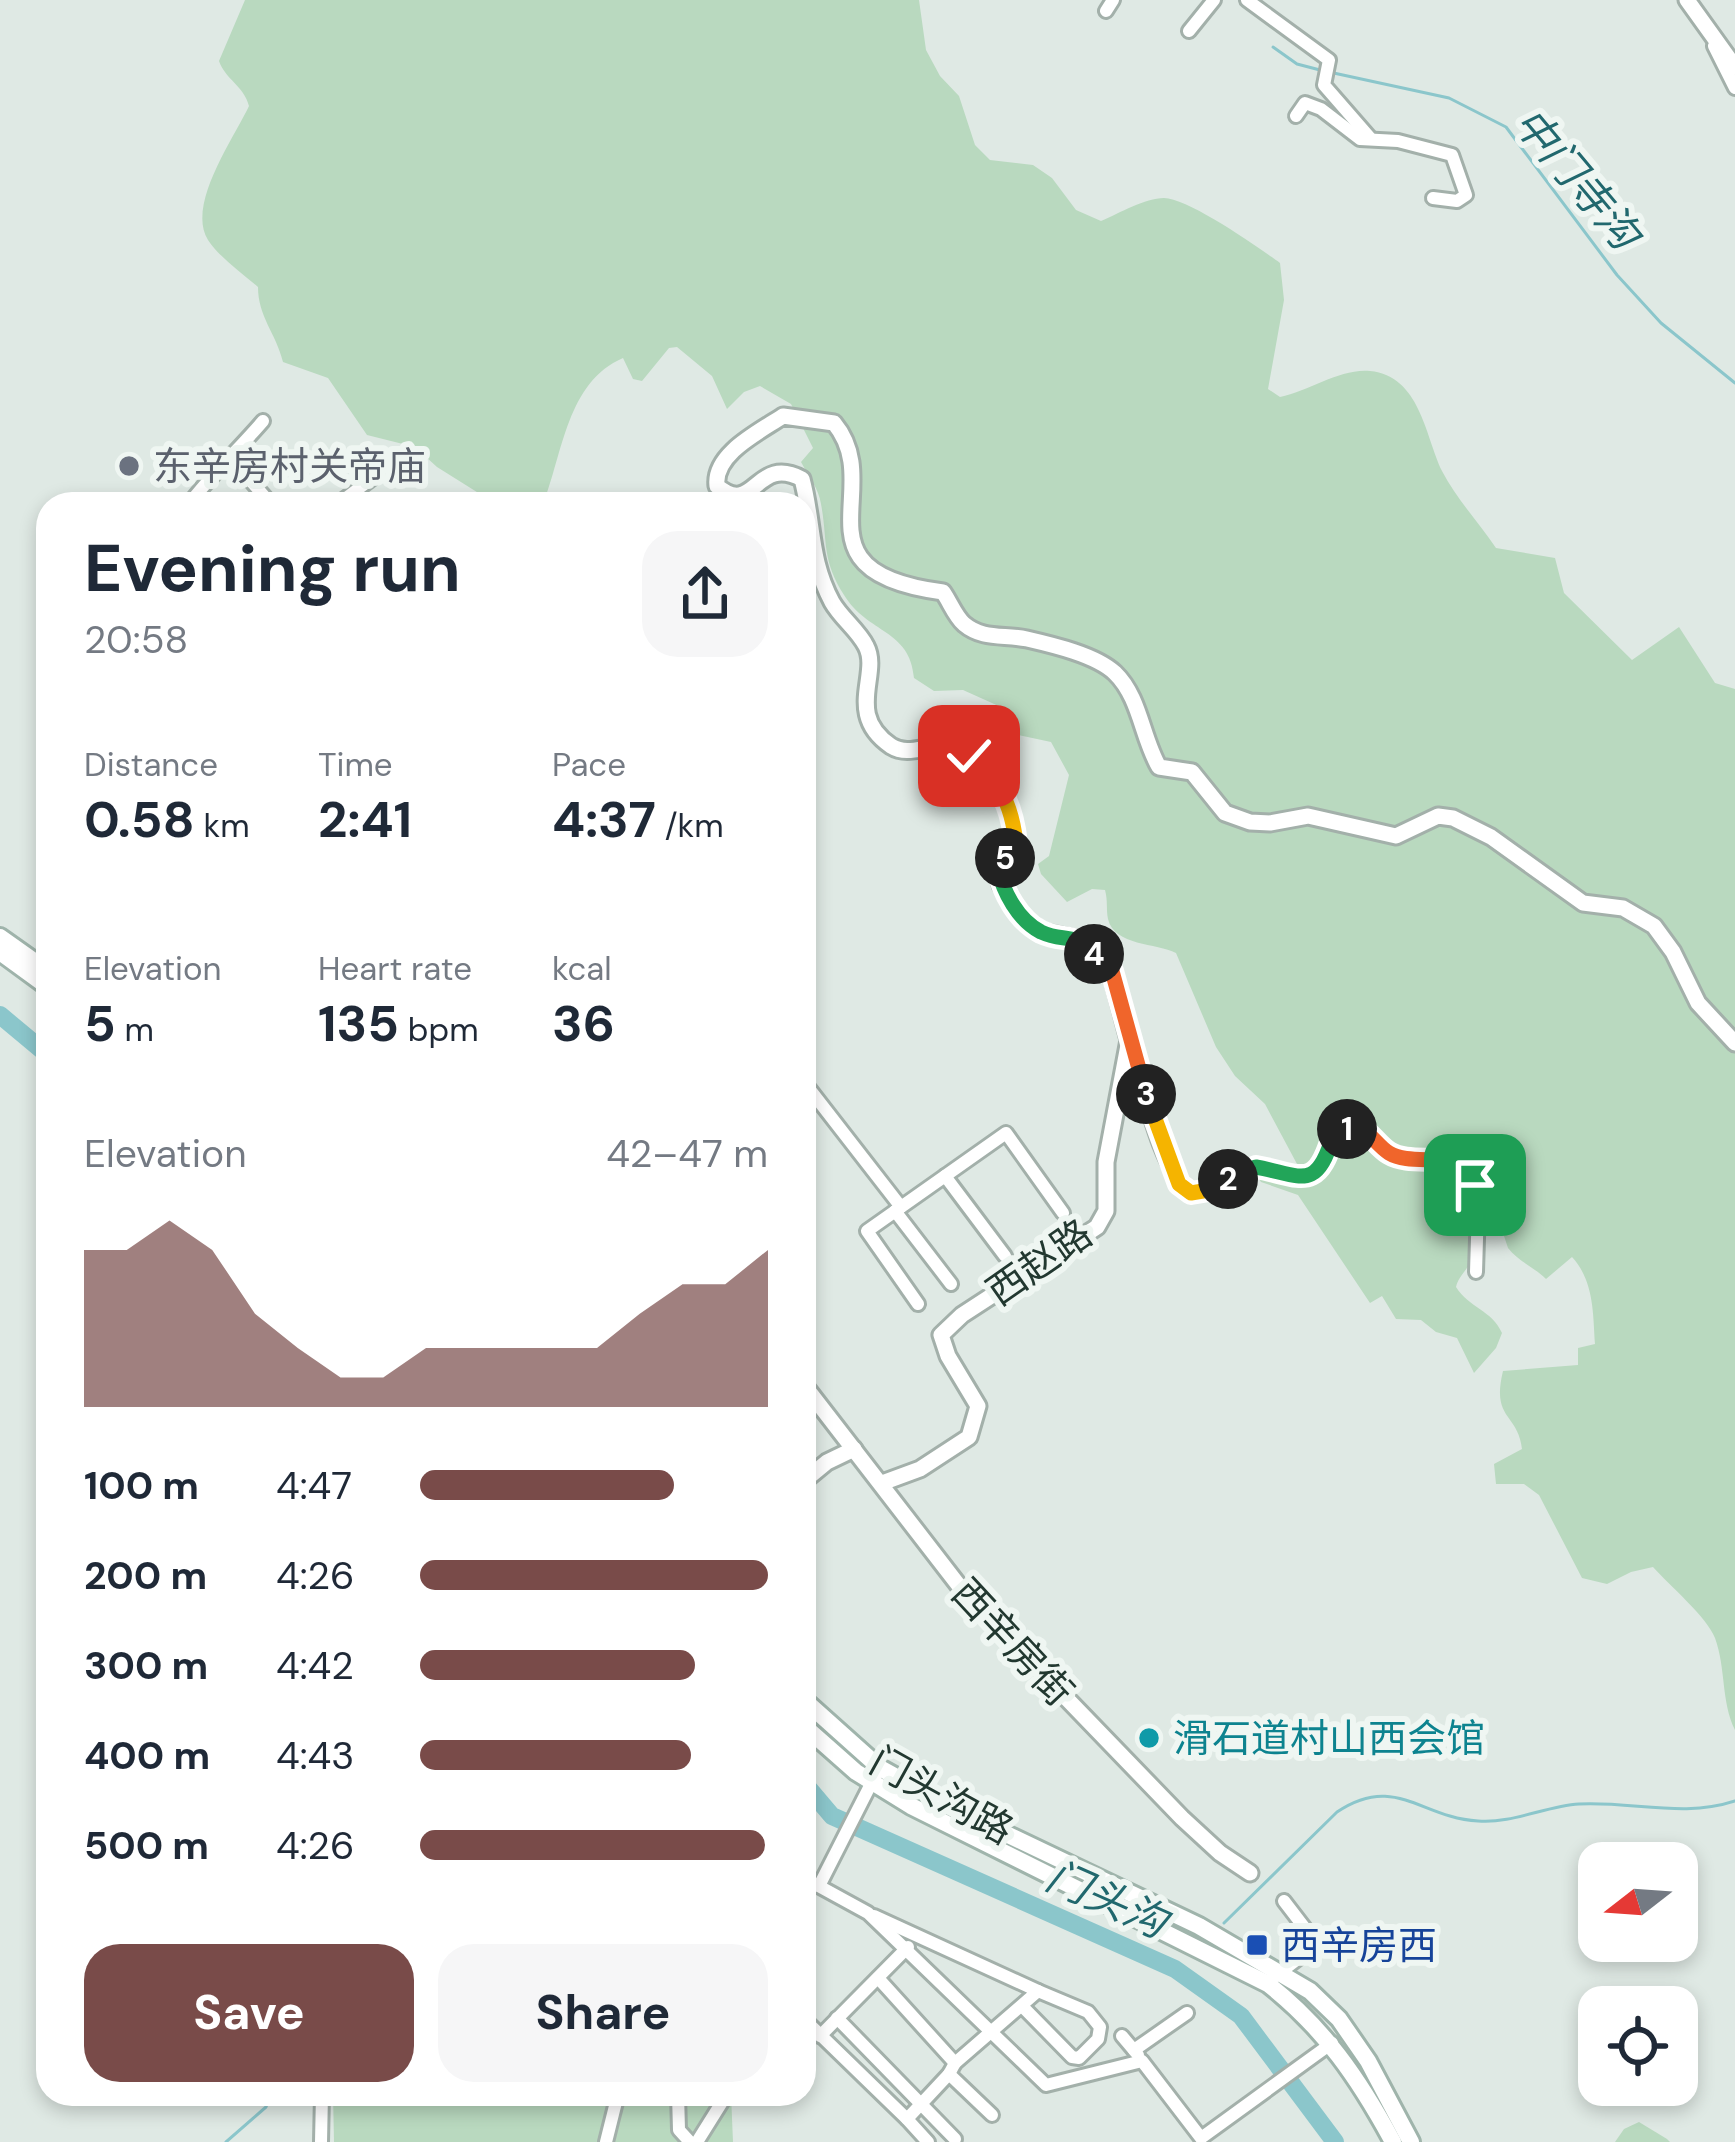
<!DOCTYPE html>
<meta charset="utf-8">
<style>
:root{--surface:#fff;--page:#f6f6f7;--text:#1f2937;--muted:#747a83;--accent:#794b49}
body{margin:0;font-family:"DM Sans","Noto Sans SC",sans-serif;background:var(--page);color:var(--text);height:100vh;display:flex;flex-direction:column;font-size:45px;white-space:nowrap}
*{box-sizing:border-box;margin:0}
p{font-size:39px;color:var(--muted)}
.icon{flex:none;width:66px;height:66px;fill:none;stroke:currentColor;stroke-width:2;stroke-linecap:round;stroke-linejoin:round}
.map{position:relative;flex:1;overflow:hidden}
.side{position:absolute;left:36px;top:492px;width:780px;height:1614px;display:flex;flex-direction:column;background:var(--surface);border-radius:36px;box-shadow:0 6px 18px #0003}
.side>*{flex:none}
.needle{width:78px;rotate:253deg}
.fabs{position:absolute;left:1578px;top:1842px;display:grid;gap:24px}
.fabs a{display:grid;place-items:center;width:120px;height:120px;border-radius:24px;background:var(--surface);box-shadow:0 6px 18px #0003;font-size:60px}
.pin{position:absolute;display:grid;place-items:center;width:102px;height:102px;color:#fff;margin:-51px;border-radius:24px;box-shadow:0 6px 18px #0006}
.km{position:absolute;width:60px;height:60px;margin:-30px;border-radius:50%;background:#222;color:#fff;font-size:33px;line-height:60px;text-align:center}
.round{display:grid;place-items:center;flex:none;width:126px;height:126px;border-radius:36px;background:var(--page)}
.head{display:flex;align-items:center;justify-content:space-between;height:204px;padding:0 48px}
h1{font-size:66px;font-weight:700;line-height:90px}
.figures{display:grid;grid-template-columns:repeat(3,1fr);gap:18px;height:204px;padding:12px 48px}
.figures div{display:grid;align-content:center}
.figures b{font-size:51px;font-weight:700}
.figures small{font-size:33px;font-weight:400}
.figures p{font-size:33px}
.chart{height:336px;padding:24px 48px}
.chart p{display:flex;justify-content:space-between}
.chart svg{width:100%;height:216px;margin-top:12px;fill:var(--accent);opacity:.7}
.button{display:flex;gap:24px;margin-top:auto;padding:24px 48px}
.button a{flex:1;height:138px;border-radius:36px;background:var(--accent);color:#fff;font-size:48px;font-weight:700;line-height:138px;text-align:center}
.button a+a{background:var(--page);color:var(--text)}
ul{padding:0 48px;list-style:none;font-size:39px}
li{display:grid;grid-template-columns:192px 144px 1fr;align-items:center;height:90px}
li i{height:30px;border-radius:15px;background:var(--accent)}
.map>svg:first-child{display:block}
.green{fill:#b9d9bf}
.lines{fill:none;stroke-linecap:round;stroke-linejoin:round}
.stream{stroke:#8bc6cb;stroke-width:3}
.river{stroke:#8bc6cb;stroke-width:18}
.minor-casing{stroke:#a3b0aa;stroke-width:18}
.tertiary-casing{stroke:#a3b0aa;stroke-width:21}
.secondary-casing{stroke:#9fb4ab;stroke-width:22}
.minor{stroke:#fff;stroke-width:12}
.tertiary{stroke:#fff;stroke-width:15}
.secondary{stroke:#fff;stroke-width:16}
.split-1-casing{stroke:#fff;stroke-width:24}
.split-2-casing{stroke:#fff;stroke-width:24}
.split-3-casing{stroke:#fff;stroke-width:24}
.split-4-casing{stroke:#fff;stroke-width:24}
.split-5-casing{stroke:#fff;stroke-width:24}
.split-6-casing{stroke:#fff;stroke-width:24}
.split-1{stroke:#f0652b;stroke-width:15}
.split-2{stroke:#22a559;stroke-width:15}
.split-3{stroke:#f5b400;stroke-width:15}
.split-4{stroke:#f0652b;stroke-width:15}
.split-5{stroke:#22a559;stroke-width:15}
.split-6{stroke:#f5b400;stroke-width:15}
.worship-dot{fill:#6b7280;stroke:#eff6f2;stroke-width:4.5}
.culture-dot{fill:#0f9aa8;stroke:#eff6f2;stroke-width:4.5}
.transit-dot{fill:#1a4fb4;stroke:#eff6f2;stroke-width:4.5}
.labels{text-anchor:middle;stroke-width:12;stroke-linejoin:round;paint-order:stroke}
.worship-label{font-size:39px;fill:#5b616d;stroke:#eff6f2;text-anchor:start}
.street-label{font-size:39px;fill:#223830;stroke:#eff6f2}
.culture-label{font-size:39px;fill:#0d838f;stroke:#eff6f2;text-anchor:start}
.transit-label{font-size:39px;fill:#164399;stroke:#eff6f2;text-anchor:start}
.water-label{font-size:42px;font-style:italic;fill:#21686e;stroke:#eff6f2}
</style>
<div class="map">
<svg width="1735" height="2142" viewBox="0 0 1735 2142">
<rect width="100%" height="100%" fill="#dfe9e4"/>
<g class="green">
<path d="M245 0H919L926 50 940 76 959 96 975 145 990 160 1033 165 1052 178 1076 210 1101 221C1120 213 1145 198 1164 198 1188 198 1258 247 1280 263L1284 300 1268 389 1280 397C1309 391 1341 368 1370 371 1420 376 1425 435 1442 471 1456 498 1479 523 1496 548L1555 558 1564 593 1632 660 1679 627 1715 683 1735 689V1730C1721 1702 1726 1668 1715 1638 1707 1617 1669 1585 1653 1567L1631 1572 1607 1584 1582 1578 1539 1495 1524 1484H1496L1494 1464 1522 1449C1518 1413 1491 1420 1503 1371L1578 1365V1348L1595 1344C1593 1313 1594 1281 1572 1257L1546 1279C1534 1267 1519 1262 1508 1248L1483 1173 1474 1169C1461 1193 1484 1227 1475 1254 1471 1267 1459 1274 1456 1287 1469 1308 1492 1310 1502 1333L1496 1348 1474 1373 1457 1338 1436 1332 1421 1320 1396 1319 1382 1296 1370 1303 1298 1195 1261 1182 1258 1177 1265 1164 1275 1163 1285 1170 1297 1164 1265 1104 1235 1076 1216 1047 1176 953C1157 943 1114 946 1108 919 1106 909 1108 901 1105 890L1092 889 1067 902 1041 874 1038 864 1049 856 1069 775 1051 742 1009 733 1003 708 963 690 934 691 914 678C910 629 868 634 844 595 821 559 828 541 821 504 819 489 808 475 801 462L813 448 791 404 760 386 744 392 727 409 712 376 677 347 669 348 642 381 633 379 623 358C567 382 563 453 543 504H496L437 467 415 447 367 435 328 378 283 362C276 333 258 317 258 287 242 273 220 258 208 240 186 205 234 138 249 106 244 86 225 79 219 61Z"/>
<path d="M333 2094H731L733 2142H334Z"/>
<path d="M1639 2122 1667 2139 1670 2142H1615L1624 2129Z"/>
</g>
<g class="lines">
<g class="stream">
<path d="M1273 47 1297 64 1320 70"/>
<path d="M1329 72 1449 98 1506 127 1617 275 1661 323 1735 383"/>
<path d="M1224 1923 1337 1812C1395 1773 1421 1818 1478 1821 1511 1824 1546 1806 1579 1804 1632 1801 1684 1818 1735 1801"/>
<path d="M226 2142 266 2107 271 2094"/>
</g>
<g class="river">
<path d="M0 1015 48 1055"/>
<path d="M804 1783 832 1816 1175 1969 1241 2016 1335 2142"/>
</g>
<g class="minor-casing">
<g id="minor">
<path d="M1247 0 1329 60 1324 85 1371 139"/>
<path d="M1106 11 1113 0"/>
<path d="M1189 31 1214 0"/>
<path d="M1714 46 1735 88"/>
<path d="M1296 116 1305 103 1321 109 1360 139 1398 141 1452 155 1466 195 1457 201 1433 198"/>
<path d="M231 458 271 504"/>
<path d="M189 504C212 474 238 450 263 421"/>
<path d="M338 504 378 474"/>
<path d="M1129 1040C1143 1082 1157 1168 1191 1193L1209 1190 1256 1167C1301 1176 1316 1193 1333 1136L1360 1127 1390 1154 1457 1163 1473 1176 1478 1206 1476 1272"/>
<path d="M804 1082 901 1207"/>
<path d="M945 1176 1005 1256"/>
<path d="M895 1211 951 1284"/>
<path d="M918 1304 867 1231 1006 1133 1063 1213"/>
<path d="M804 1878 868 1913 1046 2085 1142 2061 1201 2138 1332 2043"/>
<path d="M819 1886 876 1774"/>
<path d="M878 1978 955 2063"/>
<path d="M1273 1978 1317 1944 1284 1901"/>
<path d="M1022 2006 1072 2057 1079 2058 1098 2039 1100 2027 1088 2012 1038 1991"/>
<path d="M837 2018 955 2139"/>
<path d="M804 2019 907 2119 949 2074 955 2063 1038 1991 874 1916"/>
<path d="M820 2036 908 1947"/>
<path d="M1122 2036 1138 2055"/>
<path d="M1134 2050 1187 2013"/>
<path d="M949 2074 992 2115"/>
<path d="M678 2094 679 2130 690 2142"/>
<path d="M907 2119 928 2142"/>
<path d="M321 2142 322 2094"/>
<path d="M606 2142 618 2094"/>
<path d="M697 2142 727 2094"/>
</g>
</g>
<g class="tertiary-casing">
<g id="tertiary">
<path d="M1687 0 1735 67"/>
<path d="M804 1385 963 1591 1182 1818 1220 1853 1250 1873"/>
<path d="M804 1481 827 1462 854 1449"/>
<path d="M882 1483 920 1469 969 1437 978 1406 948 1356 941 1335 962 1315 1097 1227 1106 1211V1162L1129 1040 1111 971 1080 940 1042 932 1021 916 1001 885 998 868 1015 843C1011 803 991 755 945 747 927 744 909 757 891 746 844 714 881 674 866 646 858 630 841 618 832 602 809 559 814 524 802 479 755 454 755 518 717 486 713 454 759 432 783 416L834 423C888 488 788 572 943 592 950 602 955 616 964 624 983 640 1004 634 1027 639 1053 645 1096 655 1115 673 1140 697 1142 738 1159 767L1192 772 1225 813 1250 822 1270 823 1308 816 1396 836 1438 816 1453 818 1491 837 1583 903 1623 908 1654 926 1673 952 1698 1003 1735 1043"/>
</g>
</g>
<g class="secondary-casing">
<g id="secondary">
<path d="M0 937 48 971"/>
<path d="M0 952 48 987"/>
<path d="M804 1700 880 1768 956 1810 1199 1926 1310 1991 1339 2019 1368 2061 1411 2142"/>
<path d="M804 1726 856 1772 911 1806 1268 1984C1324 2028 1359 2079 1393 2142"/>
</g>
</g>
<use href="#minor" class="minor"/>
<use href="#tertiary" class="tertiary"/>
<use href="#secondary" class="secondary"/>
</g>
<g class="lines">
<g class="split-1-casing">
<path id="split-1" d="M1347 1129 1360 1127C1371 1134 1379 1147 1389 1153 1415 1169 1465 1145 1475 1185"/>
</g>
<g class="split-2-casing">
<path id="split-2" d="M1228 1179 1256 1167C1301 1175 1316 1193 1333 1136L1347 1129"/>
</g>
<g class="split-3-casing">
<path id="split-3" d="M1146 1094 1179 1184 1191 1193 1209 1190 1228 1179"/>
</g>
<g class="split-4-casing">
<path id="split-4" d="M1094 954 1112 971 1146 1094"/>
</g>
<g class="split-5-casing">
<path id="split-5" d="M1005 858 998 868C1003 892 1018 920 1041 932 1065 943 1071 931 1094 954"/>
</g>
<g class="split-6-casing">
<path id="split-6" d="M969 756C1000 785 1011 800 1016 843L1005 858"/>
</g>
<use href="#split-1" class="split-1"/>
<use href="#split-2" class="split-2"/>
<use href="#split-3" class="split-3"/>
<use href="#split-4" class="split-4"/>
<use href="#split-5" class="split-5"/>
<use href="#split-6" class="split-6"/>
</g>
<circle class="worship-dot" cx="129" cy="466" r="12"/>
<circle class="culture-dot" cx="1149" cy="1738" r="12"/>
<rect class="transit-dot" x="1245" y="1933" width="24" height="24" rx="6"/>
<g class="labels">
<g class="worship-label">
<text x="153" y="480">东辛房村关帝庙</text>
</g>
<g class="street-label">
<text transform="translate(1039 1262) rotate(-35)" y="14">西赵路</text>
<text transform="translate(1013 1642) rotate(47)" y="14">西辛房街</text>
<text transform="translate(942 1795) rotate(29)" y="14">门头沟路</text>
</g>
<g class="culture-label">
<text x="1173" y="1752">滑石道村山西会馆</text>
</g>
<g class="transit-label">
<text x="1281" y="1959">西辛房西</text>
</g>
<g class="water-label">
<text transform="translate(1577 178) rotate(50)" y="15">中门寺沟</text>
<text transform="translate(1107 1899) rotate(24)" y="15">门头沟</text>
</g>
</g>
</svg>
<div class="fabs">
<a><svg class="needle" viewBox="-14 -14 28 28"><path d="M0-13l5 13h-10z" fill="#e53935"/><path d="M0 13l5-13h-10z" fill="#747a83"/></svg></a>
<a><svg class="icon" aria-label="locate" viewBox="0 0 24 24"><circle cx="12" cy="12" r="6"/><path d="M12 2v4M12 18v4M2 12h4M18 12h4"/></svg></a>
</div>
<div class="pin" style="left:1475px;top:1185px;background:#1e9e55"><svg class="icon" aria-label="arrive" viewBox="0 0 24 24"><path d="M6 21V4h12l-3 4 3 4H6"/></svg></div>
<div class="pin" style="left:969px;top:756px;background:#d93025"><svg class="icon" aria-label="check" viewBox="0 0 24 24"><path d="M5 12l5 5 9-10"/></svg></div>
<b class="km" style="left:1347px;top:1129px">1</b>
<b class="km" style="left:1228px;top:1179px">2</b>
<b class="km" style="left:1146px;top:1094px">3</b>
<b class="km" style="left:1094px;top:954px">4</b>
<b class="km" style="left:1005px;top:858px">5</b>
<section class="side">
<div class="head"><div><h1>Evening run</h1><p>20:58</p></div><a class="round"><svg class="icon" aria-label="share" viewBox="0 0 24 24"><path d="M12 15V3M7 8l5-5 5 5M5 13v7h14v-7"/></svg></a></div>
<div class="figures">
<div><p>Distance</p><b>0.58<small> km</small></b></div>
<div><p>Time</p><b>2:41</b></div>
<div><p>Pace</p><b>4:37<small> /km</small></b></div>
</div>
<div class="figures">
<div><p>Elevation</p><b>5<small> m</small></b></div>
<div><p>Heart rate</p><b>135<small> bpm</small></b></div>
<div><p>kcal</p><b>36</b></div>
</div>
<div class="chart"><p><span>Elevation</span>42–47 m</p>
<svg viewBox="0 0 160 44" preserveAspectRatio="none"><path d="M0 44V12L10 12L20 6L30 12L40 25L50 32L60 38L70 38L80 32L90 32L100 32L110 32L120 32L130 25L140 19L150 19L160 12V44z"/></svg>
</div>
<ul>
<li><b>100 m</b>4:47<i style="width:73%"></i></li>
<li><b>200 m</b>4:26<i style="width:100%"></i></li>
<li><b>300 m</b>4:42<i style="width:79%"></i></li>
<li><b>400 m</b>4:43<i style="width:78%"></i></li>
<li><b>500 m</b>4:26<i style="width:99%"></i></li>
</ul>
<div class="button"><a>Save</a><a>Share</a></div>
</section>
</div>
